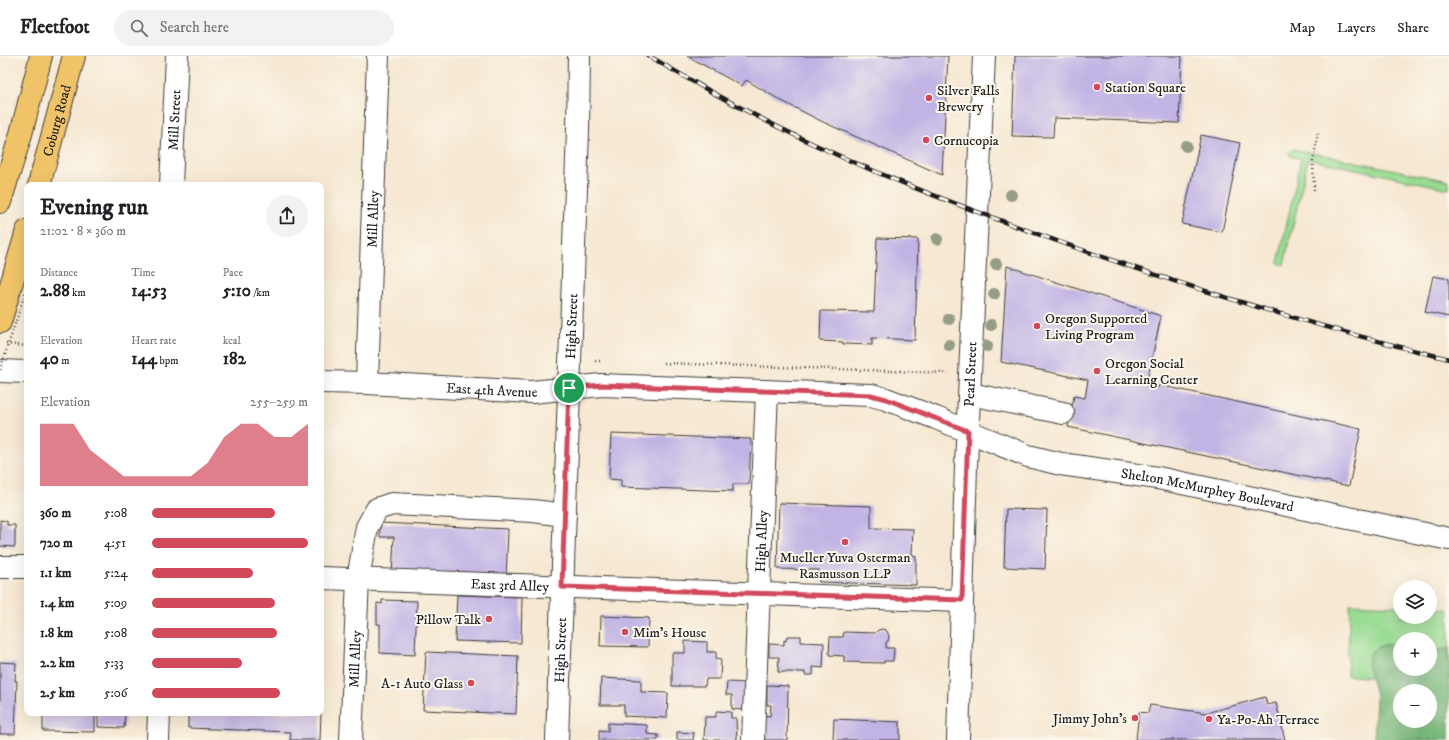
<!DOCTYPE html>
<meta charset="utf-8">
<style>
:root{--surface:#fff;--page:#f2f2f2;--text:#202124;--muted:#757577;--line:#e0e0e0;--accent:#d1495b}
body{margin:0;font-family:"IM FELL DW Pica",serif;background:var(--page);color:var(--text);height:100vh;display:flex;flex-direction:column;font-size:15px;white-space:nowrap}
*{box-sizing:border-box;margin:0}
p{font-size:13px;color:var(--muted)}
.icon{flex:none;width:22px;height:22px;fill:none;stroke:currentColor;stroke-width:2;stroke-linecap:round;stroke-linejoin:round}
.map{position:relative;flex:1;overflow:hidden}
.drawer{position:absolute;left:24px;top:126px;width:300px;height:534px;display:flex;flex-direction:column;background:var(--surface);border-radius:8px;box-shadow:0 4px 16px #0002}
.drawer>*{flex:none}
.fabs{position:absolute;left:1393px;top:524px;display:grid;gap:8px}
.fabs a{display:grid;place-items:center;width:44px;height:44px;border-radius:50%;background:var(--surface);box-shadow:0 4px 16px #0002;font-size:20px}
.pin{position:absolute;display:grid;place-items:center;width:34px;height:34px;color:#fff;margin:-17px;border:2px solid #fff;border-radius:50%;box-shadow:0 1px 4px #0007}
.round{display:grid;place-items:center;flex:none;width:42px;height:42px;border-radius:21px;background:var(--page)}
.summary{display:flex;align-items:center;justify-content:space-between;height:68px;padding:0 16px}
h1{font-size:22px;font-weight:800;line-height:30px}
.metrics{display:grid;grid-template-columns:repeat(3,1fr);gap:6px;height:68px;padding:4px 16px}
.metrics div{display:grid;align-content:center}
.metrics b{font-size:17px;font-weight:800}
.metrics small{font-size:11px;font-weight:400}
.metrics p{font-size:11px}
.chart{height:112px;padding:8px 16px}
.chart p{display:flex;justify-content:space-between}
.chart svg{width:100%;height:72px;margin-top:4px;fill:var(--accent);opacity:.7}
ul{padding:0 16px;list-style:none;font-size:13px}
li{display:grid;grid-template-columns:64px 48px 1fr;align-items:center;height:30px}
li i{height:10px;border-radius:5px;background:var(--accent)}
header{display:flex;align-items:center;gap:24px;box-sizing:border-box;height:56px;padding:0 20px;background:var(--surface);border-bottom:1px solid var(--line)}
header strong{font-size:19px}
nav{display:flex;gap:22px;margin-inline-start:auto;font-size:14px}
.search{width:280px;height:36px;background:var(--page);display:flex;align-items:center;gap:10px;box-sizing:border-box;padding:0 14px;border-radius:22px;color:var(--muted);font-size:15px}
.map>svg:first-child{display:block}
.green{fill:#99db93;stroke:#5a7c58;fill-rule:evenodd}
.forest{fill:#7abb7d;stroke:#4b6c4c;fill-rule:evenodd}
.building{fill:#c1b3e4}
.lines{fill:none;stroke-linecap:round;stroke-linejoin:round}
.minor-casing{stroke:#3d3b37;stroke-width:24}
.major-casing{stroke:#3d3b37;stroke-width:24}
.path{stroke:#3d3b37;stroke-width:2.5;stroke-dasharray:1 3;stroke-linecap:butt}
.minor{stroke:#fff;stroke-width:22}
.major{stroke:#f0c369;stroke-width:22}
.rail-casing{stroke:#1c1c1c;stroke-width:4.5}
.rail{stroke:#fbf7ec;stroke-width:3;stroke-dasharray:9;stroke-linecap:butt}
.path-bridge{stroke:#3d3b37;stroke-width:2.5;stroke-dasharray:1 3;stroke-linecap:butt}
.tree{fill:#969d85}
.route-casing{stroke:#fff;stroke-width:8}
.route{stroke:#d1495b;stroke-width:5}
.poi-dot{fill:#d1495b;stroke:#fbf7ec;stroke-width:1.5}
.labels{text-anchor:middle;stroke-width:4;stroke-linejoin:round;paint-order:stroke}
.poi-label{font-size:14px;fill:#1c1c1c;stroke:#fbf7ec;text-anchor:start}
.street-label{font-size:14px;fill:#1c1c1c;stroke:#fbf7ec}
</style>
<header>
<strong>Fleetfoot</strong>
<div class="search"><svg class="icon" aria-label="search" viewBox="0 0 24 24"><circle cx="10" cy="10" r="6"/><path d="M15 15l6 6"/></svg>Search here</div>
<nav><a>Map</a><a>Layers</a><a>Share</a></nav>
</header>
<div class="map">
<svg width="1449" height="684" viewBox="0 0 1449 684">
<rect width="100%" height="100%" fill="#fbf7ec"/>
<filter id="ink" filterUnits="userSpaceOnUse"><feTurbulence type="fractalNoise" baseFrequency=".025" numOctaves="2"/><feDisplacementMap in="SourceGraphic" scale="8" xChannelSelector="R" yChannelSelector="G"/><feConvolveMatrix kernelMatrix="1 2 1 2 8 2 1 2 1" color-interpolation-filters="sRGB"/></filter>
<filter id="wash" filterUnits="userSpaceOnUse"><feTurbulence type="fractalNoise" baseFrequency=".012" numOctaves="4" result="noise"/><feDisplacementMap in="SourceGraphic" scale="16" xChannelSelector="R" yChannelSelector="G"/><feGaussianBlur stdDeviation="0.9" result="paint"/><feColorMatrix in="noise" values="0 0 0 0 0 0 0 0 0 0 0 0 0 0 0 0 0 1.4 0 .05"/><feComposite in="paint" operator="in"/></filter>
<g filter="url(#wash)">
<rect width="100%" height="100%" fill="#f6e8d2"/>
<g class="green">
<path d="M1293 93 1449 125V133L1308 103 1284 209 1278 207 1301 103 1290 100 1289 97Z"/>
<path d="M1350 548 1400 550V561H1430V552L1449 553V625L1347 620ZM1400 583H1430V613H1400Z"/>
</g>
<path class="forest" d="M1397 586H1400V613H1430V591L1437 595 1449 592V684H1374L1376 639 1367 608 1370 597 1377 591ZM1400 635H1430V665H1400Z"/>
<g id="blocks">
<g class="building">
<path d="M687 0H948L942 119 823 66 780 44 746 24 742 30Z"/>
<path d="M1015 0H1182L1179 67 1054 62 1053 81 1012 80Z"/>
<path d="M1201 79 1240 87 1222 176 1182 168Z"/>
<path d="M877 182 918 183 915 284 872 282V289L843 288V286L820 285 821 255 874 256Z"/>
<path d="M1007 210 1161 260 1146 330 1158 332 1159 329 1361 373 1349 430 1068 371 1074 340 1085 342 1088 324 1001 306Z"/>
<path d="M1433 220 1449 223V261L1425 256Z"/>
<path d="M611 378 751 383 749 428H733V435L621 431V424L609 423Z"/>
<path d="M779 447 871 450V472L913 473 912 498 916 501V529L819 526V514L777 513Z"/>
<path d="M1006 453 1047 454 1045 513 1004 511Z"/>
<path d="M0 464 7 465V469H15V491L0 490Z"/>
<path d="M380 467 508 473 506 524 392 520 394 481H380Z"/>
<path d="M457 539 522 541 521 587 455 585Z"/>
<path d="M382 544 417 545 415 599 380 597V568H377V547L382 548Z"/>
<path d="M601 560 649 562 648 591 600 590Z"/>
<path d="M883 573 887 575 889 580 888 585 886 586V592H894L893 605H884V607L844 606V600L829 599 830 581H843L844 576 875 577 878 574Z"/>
<path d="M787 580H801V586L824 587 823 612 813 611V619H805V616H778L779 601H769V588L784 589V584L786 585Z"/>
<path d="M685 585 707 586V596H716V602L721 603 720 623H706L705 630H672V597H685Z"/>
<path d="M426 596 518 600 516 658 423 654Z"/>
<path d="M0 606 16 607 15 625H17L15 678H0Z"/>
<path d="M601 622 641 624V636L668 637 667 662 624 660V649H600Z"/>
<path d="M727 626 747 627 746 654 732 653V639H726Z"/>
<path d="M767 629 788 630 787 684H759L757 659 770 660 771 649H767Z"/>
<path d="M1265 641 1267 649 1276 647 1285 684H1136L1139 656 1148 657 1150 649 1206 657Z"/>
<path d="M716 655 731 656V662H736L737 684H704L705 661H716Z"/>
<path d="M43 657H95V676L43 675Z"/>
<path d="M98 657H125L124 672 98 671Z"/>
<path d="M188 657H321L320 684H290L291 676 188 672Z"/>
<path d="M834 663 900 666V684H833Z"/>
<path d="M608 667 647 669V678L658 679V684H599V674L608 675Z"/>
<path d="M677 676 694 677 693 684H677Z"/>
</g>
</g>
</g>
<g filter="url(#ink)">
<use href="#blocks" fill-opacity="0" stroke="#3d3b37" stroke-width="1"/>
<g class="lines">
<g class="minor-casing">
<g id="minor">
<path id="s1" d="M171 129 177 0"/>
<path d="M0 315 27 316"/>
<path id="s2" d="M321 326 367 327 532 336 601 329 871 339 886 343 936 362 1028 400 1061 408 1158 422 1449 483"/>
<path id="s3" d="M367 327 378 0"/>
<path d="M970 338 1063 357"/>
<path d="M0 511H27"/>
<path id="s4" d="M321 522 962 545"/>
<path d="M158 684 159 657"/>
<path id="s5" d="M351 684 358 523 367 471 377 453 392 448 533 455 565 459"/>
<path id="s6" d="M557 684 578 74 579 0"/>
<path id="s7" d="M753 684 767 335"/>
<path id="s8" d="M958 684 966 410 984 0"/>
</g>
</g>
<g class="major-casing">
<g id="major">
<path id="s9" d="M39 129 74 0"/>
<path d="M0 146 21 78 41 0"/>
<path d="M0 266 27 175"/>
</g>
</g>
<g class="path">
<path d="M1314 134 1313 106 1318 76"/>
<path d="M6 288 27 290"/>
<path d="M595 305H603"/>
<path d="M664 307 948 317"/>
</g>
<use href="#minor" class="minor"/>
<use href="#major" class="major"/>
<g class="rail-casing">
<path id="rail" d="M649 0C691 25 734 49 778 71 868 116 962 151 1057 185 1186 231 1316 271 1449 303"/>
</g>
<use href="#rail" class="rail"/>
<path class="path-bridge" d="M0 314 27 231"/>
</g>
<g class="tree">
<circle cx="1186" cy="90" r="6"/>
<circle cx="1011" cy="139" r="6"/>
<circle cx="937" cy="183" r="6"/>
<circle cx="996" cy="208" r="6"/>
<circle cx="994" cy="238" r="6"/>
<circle cx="949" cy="263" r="6"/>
<circle cx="991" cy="269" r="6"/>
<circle cx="949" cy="289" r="6"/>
<circle cx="987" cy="290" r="6"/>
</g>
</g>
<g class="lines" filter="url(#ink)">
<g class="route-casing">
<path id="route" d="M601 329 871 339 886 343 968 375 962 544 562 531 569 332Z"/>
</g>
<use href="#route" class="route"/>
</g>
<g class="poi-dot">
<circle cx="1097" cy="31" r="4"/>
<circle cx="929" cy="42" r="4"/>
<circle cx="926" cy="84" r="4"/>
<circle cx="1037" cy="270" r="4"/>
<circle cx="1097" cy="315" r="4"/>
<circle cx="845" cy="486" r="4"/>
<circle cx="489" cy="563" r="4"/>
<circle cx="625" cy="576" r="4"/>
<circle cx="471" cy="627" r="4"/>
<circle cx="1135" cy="662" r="4"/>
<circle cx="1209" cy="663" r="4"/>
</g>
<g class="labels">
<g class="poi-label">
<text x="1105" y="36">Station Square</text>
<text x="937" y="39">Silver Falls<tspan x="937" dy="16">Brewery</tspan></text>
<text x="934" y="89">Cornucopia</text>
<text x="1045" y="267">Oregon Supported<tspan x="1045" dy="16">Living Program</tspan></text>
<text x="1105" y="312">Oregon Social<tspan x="1105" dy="16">Learning Center</tspan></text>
<text x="845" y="506" text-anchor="middle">Mueller Yuva Osterman<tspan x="845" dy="16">Rasmusson LLP</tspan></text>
<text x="481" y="568" text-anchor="end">Pillow Talk</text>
<text x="633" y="581">Mim's House</text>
<text x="463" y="632" text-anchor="end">A-1 Auto Glass</text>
<text x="1127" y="667" text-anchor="end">Jimmy John's</text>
<text x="1217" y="668">Ya-Po-Ah Terrace</text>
</g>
<g class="street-label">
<text dy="5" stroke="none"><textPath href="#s9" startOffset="67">Coburg Road</textPath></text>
<text dy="5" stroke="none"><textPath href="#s1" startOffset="65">Mill Street</textPath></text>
<text dy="5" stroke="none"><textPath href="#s3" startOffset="164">Mill Alley</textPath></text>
<text dy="5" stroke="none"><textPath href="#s6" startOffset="414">High Street</textPath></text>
<text dy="5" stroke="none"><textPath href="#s8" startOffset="366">Pearl Street</textPath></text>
<text dy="5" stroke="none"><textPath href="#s2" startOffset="171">East 4th Avenue</textPath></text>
<text dy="5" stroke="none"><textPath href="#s2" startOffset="902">Shelton McMurphey Boulevard</textPath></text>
<text dy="5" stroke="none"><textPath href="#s7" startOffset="199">High Alley</textPath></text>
<text dy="5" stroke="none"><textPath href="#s4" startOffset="189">East 3rd Alley</textPath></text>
<text dy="5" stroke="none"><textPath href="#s6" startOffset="90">High Street</textPath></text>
<text dy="5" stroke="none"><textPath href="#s5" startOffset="81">Mill Alley</textPath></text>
</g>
</g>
</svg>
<div class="fabs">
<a><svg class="icon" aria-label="layers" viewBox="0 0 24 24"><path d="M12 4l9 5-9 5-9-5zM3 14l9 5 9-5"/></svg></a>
<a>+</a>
<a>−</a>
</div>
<div class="pin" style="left:569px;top:332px;background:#1e9e55"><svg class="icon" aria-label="arrive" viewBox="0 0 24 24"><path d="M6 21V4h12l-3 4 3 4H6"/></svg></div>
<section class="drawer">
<div class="summary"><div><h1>Evening run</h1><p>21:02 · 8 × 360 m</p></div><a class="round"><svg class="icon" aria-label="share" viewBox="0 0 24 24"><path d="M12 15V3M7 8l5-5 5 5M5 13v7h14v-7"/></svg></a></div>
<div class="metrics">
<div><p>Distance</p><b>2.88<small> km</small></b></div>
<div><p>Time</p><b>14:53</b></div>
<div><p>Pace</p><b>5:10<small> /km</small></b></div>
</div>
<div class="metrics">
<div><p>Elevation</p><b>40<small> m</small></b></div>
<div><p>Heart rate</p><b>144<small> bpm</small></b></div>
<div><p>kcal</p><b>182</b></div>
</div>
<div class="chart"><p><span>Elevation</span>255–259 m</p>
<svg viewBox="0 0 160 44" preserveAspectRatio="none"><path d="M0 44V6L10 6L20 6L30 22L40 30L50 38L60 38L70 38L80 38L90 38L100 30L110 14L120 6L130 6L140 14L150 14L160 6V44z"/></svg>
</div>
<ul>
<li><b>360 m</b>5:08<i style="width:79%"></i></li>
<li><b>720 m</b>4:51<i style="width:100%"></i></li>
<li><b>1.1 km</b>5:24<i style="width:65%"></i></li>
<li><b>1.4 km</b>5:09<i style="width:79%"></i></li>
<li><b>1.8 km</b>5:08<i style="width:80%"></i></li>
<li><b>2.2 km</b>5:33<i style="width:58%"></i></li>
<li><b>2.5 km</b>5:06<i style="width:82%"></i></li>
</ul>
</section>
</div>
